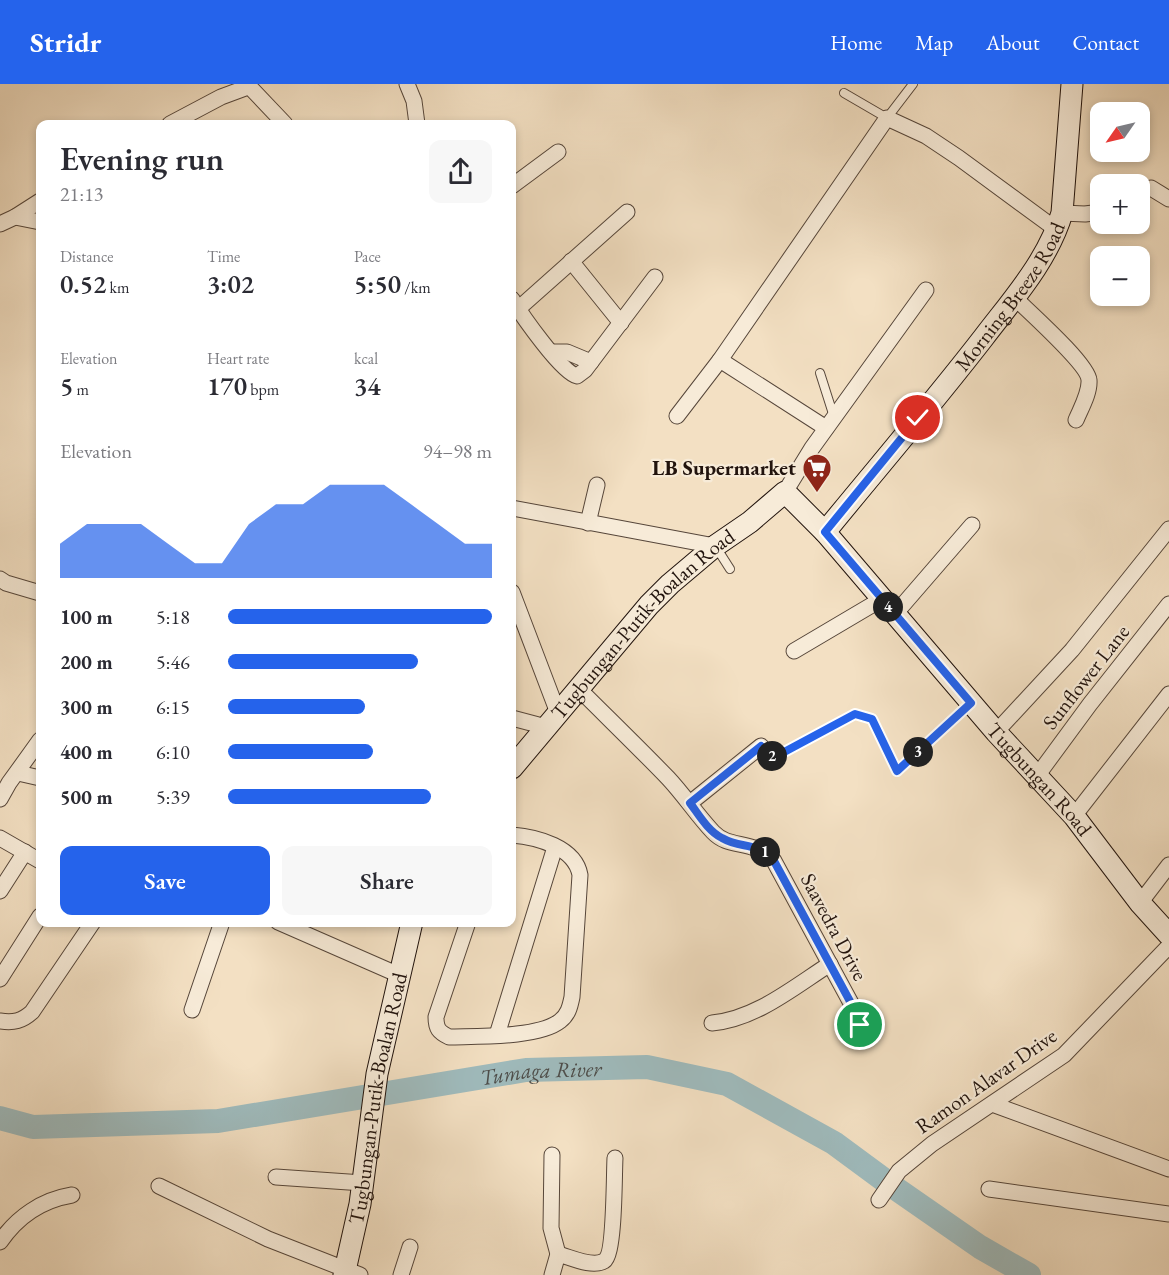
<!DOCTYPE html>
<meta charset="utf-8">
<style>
:root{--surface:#fff;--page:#f7f7f7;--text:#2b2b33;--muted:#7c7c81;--accent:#2563eb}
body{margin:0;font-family:"EB Garamond",serif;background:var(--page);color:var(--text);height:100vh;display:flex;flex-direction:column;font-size:22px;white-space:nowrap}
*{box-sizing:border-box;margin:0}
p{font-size:20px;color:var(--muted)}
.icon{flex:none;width:33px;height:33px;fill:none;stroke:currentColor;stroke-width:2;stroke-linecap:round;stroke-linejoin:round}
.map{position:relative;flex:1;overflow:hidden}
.panel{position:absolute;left:36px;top:36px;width:480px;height:807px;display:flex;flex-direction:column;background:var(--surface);border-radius:12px;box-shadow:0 3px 9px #0003}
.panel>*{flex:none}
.needle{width:39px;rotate:236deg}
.fabs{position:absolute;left:1090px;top:18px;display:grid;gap:12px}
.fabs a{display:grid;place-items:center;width:60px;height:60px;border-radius:12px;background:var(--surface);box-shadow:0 3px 9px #0003;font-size:30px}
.pin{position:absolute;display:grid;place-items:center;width:51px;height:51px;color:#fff;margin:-26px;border:3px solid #fff;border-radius:50%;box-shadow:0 2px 6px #0007}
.km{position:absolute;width:30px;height:30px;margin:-15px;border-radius:50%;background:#222;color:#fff;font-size:16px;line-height:30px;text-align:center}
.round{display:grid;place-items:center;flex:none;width:63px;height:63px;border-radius:12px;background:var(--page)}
.summary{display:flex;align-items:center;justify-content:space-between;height:102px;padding:0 24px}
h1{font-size:33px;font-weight:600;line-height:45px}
.metrics{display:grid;grid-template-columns:repeat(3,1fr);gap:9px;height:102px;padding:6px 24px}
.metrics div{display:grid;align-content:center}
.metrics b{font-size:26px;font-weight:600}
.metrics small{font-size:16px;font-weight:400}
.metrics p{font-size:16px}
.chart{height:168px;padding:12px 24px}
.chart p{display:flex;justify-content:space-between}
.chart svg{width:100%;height:108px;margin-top:6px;fill:var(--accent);opacity:.7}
.button{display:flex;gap:12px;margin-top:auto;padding:12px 24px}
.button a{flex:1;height:69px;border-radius:12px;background:var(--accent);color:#fff;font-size:24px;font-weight:600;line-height:69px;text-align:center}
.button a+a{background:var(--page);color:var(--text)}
ul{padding:0 24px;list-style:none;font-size:20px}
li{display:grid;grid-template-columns:96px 72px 1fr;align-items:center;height:45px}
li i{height:15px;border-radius:8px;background:var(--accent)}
header{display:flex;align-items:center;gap:36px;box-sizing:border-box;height:84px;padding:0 30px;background:var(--accent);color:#fff}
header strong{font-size:28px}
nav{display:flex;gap:33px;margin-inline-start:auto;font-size:21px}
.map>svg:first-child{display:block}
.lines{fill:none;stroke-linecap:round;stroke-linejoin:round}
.river{stroke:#9fbbbd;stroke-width:24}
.lane-casing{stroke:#56463a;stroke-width:10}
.street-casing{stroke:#56463a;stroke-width:17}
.secondary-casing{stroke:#21130d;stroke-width:23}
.path{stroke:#21130d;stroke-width:2;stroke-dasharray:4.5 3;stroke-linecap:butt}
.lane{stroke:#f7ebd8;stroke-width:8}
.street{stroke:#f7ebd8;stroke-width:15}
.secondary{stroke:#f7ebd8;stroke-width:21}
.route-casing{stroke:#fff;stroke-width:12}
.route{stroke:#2563eb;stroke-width:8}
.labels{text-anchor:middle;stroke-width:4.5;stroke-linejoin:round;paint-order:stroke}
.street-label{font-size:21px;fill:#21130d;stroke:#f7ebd8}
.poi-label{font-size:21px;font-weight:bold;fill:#21130d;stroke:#f7ebd8;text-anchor:end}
.water-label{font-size:22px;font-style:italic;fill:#4d4e4b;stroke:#f7ebd8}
</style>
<header>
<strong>Stridr</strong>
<nav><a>Home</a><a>Map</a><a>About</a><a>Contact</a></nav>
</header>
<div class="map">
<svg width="1169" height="1191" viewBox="0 0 1169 1191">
<rect width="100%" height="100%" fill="#f3e0c3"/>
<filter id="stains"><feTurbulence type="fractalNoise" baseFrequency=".00333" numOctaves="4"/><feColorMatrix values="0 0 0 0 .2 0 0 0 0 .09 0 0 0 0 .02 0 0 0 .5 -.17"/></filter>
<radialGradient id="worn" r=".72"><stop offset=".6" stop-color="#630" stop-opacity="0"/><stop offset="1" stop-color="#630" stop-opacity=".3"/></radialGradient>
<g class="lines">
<path class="river" id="s1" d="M0 1034 33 1043 218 1037 526 986 647 983 727 1000 834 1059 895 1104 980 1163 1029 1191"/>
<g class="lane-casing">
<g id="lane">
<path d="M844 9 887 34 913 0"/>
<path d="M820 289 834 333"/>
<path d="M716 463 730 485"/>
</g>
</g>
<g class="street-casing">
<g id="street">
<path d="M247 0 285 40"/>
<path d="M407 0 414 17 417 40"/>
<path d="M170 40 221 13 248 3"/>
<path d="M512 102 558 68"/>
<path d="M1140 107 1151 104 1169 115"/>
<path d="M1062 129 1085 130 1101 128"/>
<path d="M15 133 40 138"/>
<path d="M0 140 15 133 40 117"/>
<path d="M571 177 621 239"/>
<path d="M1014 213C1028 227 1088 280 1089 296 1090 309 1081 324 1076 336"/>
<path d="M512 215C521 230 562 289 577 292L585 286 655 193"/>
<path d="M518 225 627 128"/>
<path d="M551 268H567L591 278"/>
<path d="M720 276 826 344"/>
<path d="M677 332 720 276 887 34 926 52 959 74 1057 146"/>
<path d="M785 408 812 364 926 206"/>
<path d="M512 424 715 462"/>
<path d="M588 439 597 401"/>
<path d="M0 495 6 499 40 509"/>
<path d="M512 508 558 629"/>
<path d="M895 530 972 441"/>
<path d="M794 567 882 515"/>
<path d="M579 605C609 635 639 664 668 694 684 711 697 731 713 748 730 766 752 754 774 777L852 921 860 941"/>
<path d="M512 634 546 643"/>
<path d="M996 648 1072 566 1169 445"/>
<path d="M18 689 40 694"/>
<path d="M1037 692 1090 620 1169 520"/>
<path d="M0 715 9 699 40 656"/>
<path d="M690 719 761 662"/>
<path d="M1074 732 1169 610"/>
<path d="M0 754 40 777"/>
<path d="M0 807 25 768"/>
<path d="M1140 819 1169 781"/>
<path d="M278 838 399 891"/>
<path d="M468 838 436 933C436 945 439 948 449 953 477 952 539 954 560 937 568 931 570 923 572 913L580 791C575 763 537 753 512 751"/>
<path d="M0 895 40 832"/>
<path d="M192 926 222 838"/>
<path d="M0 937C14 939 22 937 32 928L93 838"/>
<path d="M712 939C756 935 794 903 830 880"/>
<path d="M497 951 555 763"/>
<path d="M992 1020 1169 1085"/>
<path d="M552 1071 551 1144 558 1170"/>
<path d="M276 1093 363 1099"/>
<path d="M159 1102 268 1155 360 1191"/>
<path d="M989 1105 1169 1130"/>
<path d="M879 1116 899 1087 932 1060 1064 971 1169 862"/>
<path d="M0 1158C17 1133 42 1116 72 1111"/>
<path d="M401 1191 410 1163"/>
<path d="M552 1191 558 1170C570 1173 592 1184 604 1177 615 1170 614 1090 615 1074"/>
</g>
</g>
<g class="secondary-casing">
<g id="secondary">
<path id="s2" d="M825 448C878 383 933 319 984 253 1013 215 1048 176 1062 129L1072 0"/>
<path id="s3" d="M512 684 649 521 670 500 715 462 750 438 785 408 825 448 996 648 1074 732 1140 819 1169 851"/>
<path id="s4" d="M344 1191 360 1120 377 990 412 838"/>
</g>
</g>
<path class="path" d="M770 671 773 674 855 630 872 635 897 687 958 631"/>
<use href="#lane" class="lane"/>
<use href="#street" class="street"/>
<use href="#secondary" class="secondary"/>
</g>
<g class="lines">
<g class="route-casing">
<path id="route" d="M860 941 852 921 774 777C754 756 743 766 722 754 708 747 699 731 690 719L761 662 773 674 855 630 872 635 897 687 971 619 825 448 918 334"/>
</g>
<use href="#route" class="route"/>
</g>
<defs>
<g id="supermarket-pin" transform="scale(1.5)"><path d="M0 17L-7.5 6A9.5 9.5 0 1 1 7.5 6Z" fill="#8f2418" stroke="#f7ebd8"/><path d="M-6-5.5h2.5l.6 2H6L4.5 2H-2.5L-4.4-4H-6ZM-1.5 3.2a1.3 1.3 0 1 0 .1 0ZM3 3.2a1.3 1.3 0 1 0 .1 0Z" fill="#fff"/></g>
</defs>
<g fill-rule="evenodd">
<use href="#supermarket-pin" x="817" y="384"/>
</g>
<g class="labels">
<g class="street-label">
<text dy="7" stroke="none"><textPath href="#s2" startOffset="300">Morning Breeze Road</textPath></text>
<text dy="7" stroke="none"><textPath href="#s3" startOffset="195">Tugbungan-Putik-Boalan Road</textPath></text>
<text transform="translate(1086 593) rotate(-52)" y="7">Sunflower Lane</text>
<text dy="7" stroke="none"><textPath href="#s3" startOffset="774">Tugbungan Road</textPath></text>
<text transform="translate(834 843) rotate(62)" y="7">Saavedra Drive</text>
<text transform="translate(986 997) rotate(-35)" y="7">Ramon Alavar Drive</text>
<text dy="7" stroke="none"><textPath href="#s4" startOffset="180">Tugbungan-Putik-Boalan Road</textPath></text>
</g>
<g class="poi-label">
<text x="796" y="391">LB Supermarket</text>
</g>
<g class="water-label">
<text dy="8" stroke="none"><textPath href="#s1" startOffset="546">Tumaga River</textPath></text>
</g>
</g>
<rect width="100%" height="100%" filter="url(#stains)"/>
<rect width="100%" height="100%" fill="url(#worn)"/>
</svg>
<div class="fabs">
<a><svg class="needle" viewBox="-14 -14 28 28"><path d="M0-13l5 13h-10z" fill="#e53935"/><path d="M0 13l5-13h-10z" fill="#7c7c81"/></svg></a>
<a>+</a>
<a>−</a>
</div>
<div class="pin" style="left:860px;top:941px;background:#1e9e55"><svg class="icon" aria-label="arrive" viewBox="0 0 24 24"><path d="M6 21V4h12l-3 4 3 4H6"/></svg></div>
<div class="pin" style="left:918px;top:334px;background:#d93025"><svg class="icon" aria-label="check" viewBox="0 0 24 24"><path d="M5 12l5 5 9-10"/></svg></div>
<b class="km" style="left:765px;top:768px">1</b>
<b class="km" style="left:772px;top:672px">2</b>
<b class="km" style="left:918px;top:668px">3</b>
<b class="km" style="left:888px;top:523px">4</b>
<section class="panel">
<div class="summary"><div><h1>Evening run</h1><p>21:13</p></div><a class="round"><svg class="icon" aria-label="share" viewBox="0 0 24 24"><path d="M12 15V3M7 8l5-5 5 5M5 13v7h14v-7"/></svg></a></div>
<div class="metrics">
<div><p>Distance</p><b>0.52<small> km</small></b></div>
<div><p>Time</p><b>3:02</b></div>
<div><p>Pace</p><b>5:50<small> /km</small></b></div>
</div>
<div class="metrics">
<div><p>Elevation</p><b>5<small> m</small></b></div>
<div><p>Heart rate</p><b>170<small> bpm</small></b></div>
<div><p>kcal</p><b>34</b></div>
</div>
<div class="chart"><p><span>Elevation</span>94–98 m</p>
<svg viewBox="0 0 160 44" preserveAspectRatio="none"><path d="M0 44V30L10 22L20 22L30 22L40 30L50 38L60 38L70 22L80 14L90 14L100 6L110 6L120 6L130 14L140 22L150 30L160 30V44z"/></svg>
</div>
<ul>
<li><b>100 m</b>5:18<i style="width:100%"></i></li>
<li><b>200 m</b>5:46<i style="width:72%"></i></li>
<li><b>300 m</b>6:15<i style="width:52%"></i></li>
<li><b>400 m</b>6:10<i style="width:55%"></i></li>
<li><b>500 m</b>5:39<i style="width:77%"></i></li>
</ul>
<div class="button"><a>Save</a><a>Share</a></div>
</section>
</div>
